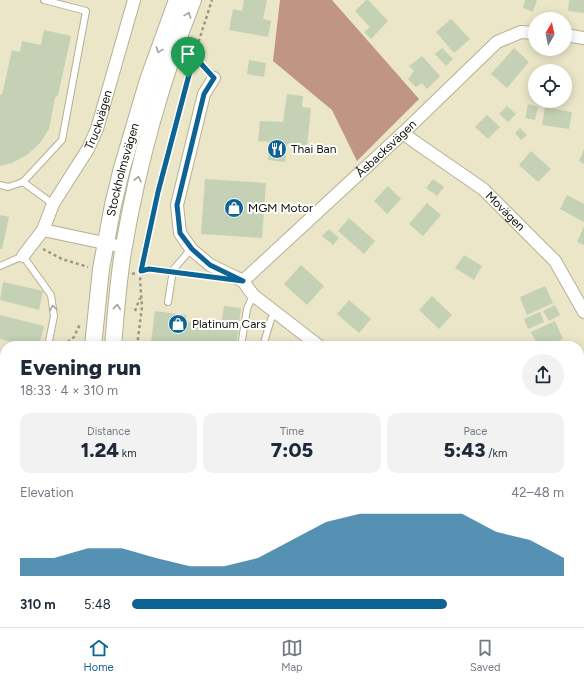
<!DOCTYPE html>
<meta charset="utf-8">
<style>
:root{--surface:#fff;--page:#f2f2f3;--text:#1f2937;--muted:#747a83;--line:#e0e1e3;--accent:#0c6394}
body{margin:0;font-family:Figtree,sans-serif;background:var(--page);color:var(--text);height:100vh;display:flex;flex-direction:column;font-size:15px;white-space:nowrap}
*{box-sizing:border-box;margin:0}
p{font-size:13px;color:var(--muted)}
.icon{flex:none;width:22px;height:22px;fill:none;stroke:currentColor;stroke-width:2;stroke-linecap:round;stroke-linejoin:round}
.map{position:relative;flex:1;overflow:hidden}
.drawer{position:absolute;left:0px;top:341px;width:584px;height:286px;display:flex;flex-direction:column;background:var(--surface);border-radius:16px 16px 0 0;box-shadow:0 2px 10px #0003}
.drawer>*{flex:none}
.needle{width:26px;rotate:9deg}
.tools{position:absolute;left:528px;top:12px;display:grid;gap:8px}
.tools a{display:grid;place-items:center;width:44px;height:44px;border-radius:50%;background:var(--surface);box-shadow:0 2px 10px #0003;font-size:20px}
.pin{position:absolute;display:grid;place-items:center;width:34px;height:34px;color:#fff;margin:-41px -17px;border-radius:50% 50% 50% 0;rotate:-45deg;box-shadow:0 0 4px #0007}
.pin .icon{rotate:45deg}
.round{display:grid;place-items:center;flex:none;width:42px;height:42px;border-radius:21px;background:var(--page)}
.summary{display:flex;align-items:center;justify-content:space-between;height:68px;padding:0 20px}
h1{font-size:22px;font-weight:800;line-height:30px}
.figures{display:grid;grid-template-columns:repeat(3,1fr);gap:6px;height:68px;padding:4px 20px}
.figures div{display:grid;align-content:center;border-radius:10px;background:var(--page);text-align:center}
.figures b{font-size:20px;font-weight:800}
.figures small{font-size:11px;font-weight:400}
.figures p{font-size:11px}
.chart{height:112px;padding:8px 20px}
.chart p{display:flex;justify-content:space-between}
.chart svg{width:100%;height:72px;margin-top:4px;fill:var(--accent);opacity:.7}
ul{padding:0 20px;list-style:none;font-size:13px}
li{display:grid;grid-template-columns:64px 48px 1fr;align-items:center;height:30px}
li i{height:10px;border-radius:5px;background:var(--accent)}
.tabs{display:flex;justify-content:space-around;align-items:center;height:56px;border-top:1px solid var(--line);background:var(--surface);font-size:11px;color:var(--muted)}
.tabs a{display:grid;justify-items:center;gap:2px}
.tabs .current{color:var(--accent)}
.map>svg:first-child{display:block}
.green{fill:#e7bdab}
.forest{fill:#c09583}
.building{fill:#c4d1b5}
.lines{fill:none;stroke-linecap:round;stroke-linejoin:round}
.lane-casing{stroke:#b5b093;stroke-width:8}
.street-casing{stroke:#b5b093;stroke-width:14}
.secondary-casing{stroke:#b5b093;stroke-width:18}
.path{stroke:#9b9780;stroke-width:2.5;stroke-dasharray:3 3;stroke-linecap:butt}
.lane{stroke:#fff;stroke-width:6}
.street{stroke:#fff;stroke-width:12}
.secondary{stroke:#fff;stroke-width:16}
.oneway{stroke:#a1a09c}
.route-casing{stroke:#fff;stroke-width:8}
.route{stroke:#0c6394;stroke-width:5}
.labels{text-anchor:middle;stroke-width:4;stroke-linejoin:round;paint-order:stroke}
.street-label{font-size:12px;fill:#131207;stroke:#fff}
.poi-label{font-size:12px;fill:#131207;stroke:#fff;text-anchor:start}
</style>
<div class="map">
<svg width="584" height="627" viewBox="0 0 584 627">
<rect width="100%" height="100%" fill="#ebe6c8"/>
<path class="green" d="M91 622H125L124 627H91Z"/>
<path class="forest" d="M280 0H332L419 99 357 161 332 110 273 61Z"/>
<g class="building">
<path d="M244 0H267L263 19 271 21 268 37 229 30 233 9 242 11Z"/>
<path d="M366 0H368L388 21 371 39 364 32 370 27 355 11Z"/>
<path d="M525 0H537L533 12 523 8Z"/>
<path d="M569 0H584V13L568 11Z"/>
<path d="M451 19 470 39 454 53 436 32Z"/>
<path d="M44 30 71 36 58 95 55 98 49 129 40 143 27 155 12 163 0 166V94L2 95 12 50 20 52 22 41 41 45Z"/>
<path d="M442 48 453 59 446 66 435 54Z"/>
<path d="M514 48 529 62 507 88 491 74Z"/>
<path d="M422 56 440 76 427 89 422 83 416 87 408 79 414 71 409 66Z"/>
<path d="M249 60 266 63 264 77 247 74Z"/>
<path d="M565 75 569 76 566 92 565 91Z"/>
<path d="M287 94 303 96 302 107 311 108 307 147 287 144 285 162 268 160 270 142 258 141 260 121 283 122Z"/>
<path d="M528 104 538 107 535 120 525 118Z"/>
<path d="M507 106 516 114 508 122 499 114Z"/>
<path d="M545 107 572 112 569 129 542 125Z"/>
<path d="M487 115 500 127 488 139 475 127Z"/>
<path d="M520 128 527 135 521 140 515 133Z"/>
<path d="M584 149V164L579 161Z"/>
<path d="M531 151 551 169 538 182 519 165Z"/>
<path d="M205 179 266 183 262 238 201 234Z"/>
<path d="M433 179 444 187 437 196 426 188Z"/>
<path d="M388 186 401 199 387 214 374 201Z"/>
<path d="M567 195 584 204V222L560 209Z"/>
<path d="M427 203 441 215 423 236 409 224Z"/>
<path d="M0 215 9 217 2 249H0Z"/>
<path d="M349 218 375 241 364 254 338 231Z"/>
<path d="M584 226V245L577 242Z"/>
<path d="M329 229 339 238 333 245 322 236Z"/>
<path d="M464 255 482 266 474 280 455 268Z"/>
<path d="M301 265 324 286 307 305 284 284Z"/>
<path d="M3 282 43 291 39 310 0 300Z"/>
<path d="M545 286 553 303 527 315 520 297Z"/>
<path d="M432 296 452 315 439 329 419 310Z"/>
<path d="M349 300 371 319 359 333 337 314Z"/>
<path d="M555 305 560 315 549 321 543 311Z"/>
<path d="M224 306 241 308 236 346H158V343L151 342 155 311 186 315V321L221 326Z"/>
<path d="M540 312 544 322 528 329 524 319Z"/>
<path d="M0 315 44 326 39 346H29L0 339Z"/>
<path d="M555 321 563 339 547 346H538L531 332Z"/>
<path d="M0 367 5 368V406L0 405Z"/>
<path d="M581 545 584 547V571L579 567V548Z"/>
<path d="M0 565H5V622H10L9 627H0Z"/>
<path d="M579 592 584 596V607L579 612Z"/>
<path d="M125 622H205L204 627H124Z"/>
</g>
<g class="lines">
<g class="lane-casing">
<g id="lane">
<path d="M23 182 53 204"/>
<path d="M0 185 8 187 23 182 62 140 86 11 44 0"/>
<path d="M0 266 23 256 51 295 54 316 48 346"/>
<path d="M168 302 173 270 191 249"/>
<path d="M241 346 247 309 253 295"/>
<path d="M263 346 271 319 276 312"/>
<path d="M0 408 5 409"/>
<path d="M0 424 5 425"/>
<path d="M0 546H5"/>
<path d="M25 627 26 622"/>
</g>
</g>
<g class="street-casing">
<g id="street">
<path d="M565 35 584 38"/>
<path d="M214 78 204 94 177 205 180 233 191 249 210 265 243 281 253 295 319 346"/>
<path id="s1" d="M403 133 415 142 483 189 555 261 584 312"/>
<path d="M43 230 123 247"/>
<path id="s2" d="M23 256 43 230 53 204 88 149 97 129 134 0"/>
<path id="s3" d="M243 281 403 133 497 42 521 32 535 33"/>
<path d="M584 438 583 442 584 452"/>
<path d="M425 627 427 622"/>
</g>
</g>
<g class="secondary-casing">
<g id="secondary">
<path id="s4" d="M93 346 101 269 113 205 122 168 148 80 177 0"/>
<path d="M113 346C116 313 118 279 124 246 138 164 162 78 193 0"/>
<path d="M0 469 5 470"/>
<path d="M0 491 5 492"/>
<path d="M358 622 364 627"/>
<path d="M63 627 64 622"/>
<path d="M81 627 82 622"/>
</g>
</g>
<g class="path">
<path d="M194 57 207 71"/>
<path d="M43 249 62 259 88 267"/>
<path d="M181 273 204 276"/>
<path d="M132 274 149 269 165 271"/>
<path d="M135 311 140 298"/>
<path d="M63 346 74 337 80 324"/>
<path d="M137 346 142 307 140 280 158 192 194 56 212 0"/>
<path d="M579 389 584 388"/>
<path d="M337 623 342 627"/>
<path d="M100 627V622"/>
</g>
<use href="#lane" class="lane"/>
<use href="#street" class="street"/>
<use href="#secondary" class="secondary"/>
</g>
<defs><path id="oneway-chevron" d="M-2-3.5L2.5 0L-2 3.5" fill="none" stroke-width="1.6" stroke-linecap="round" stroke-linejoin="round"/></defs>
<g class="oneway">
<use href="#oneway-chevron" transform="translate(188 15) rotate(-70)"/>
<use href="#oneway-chevron" transform="translate(159 50) rotate(110)"/>
<use href="#oneway-chevron" transform="translate(138 179) rotate(-77)"/>
<use href="#oneway-chevron" transform="translate(117 307) rotate(-84)"/>
<use href="#oneway-chevron" transform="translate(53 308) rotate(-99)"/>
</g>
<g class="lines">
<g class="route-casing">
<path id="route" d="M194 56 214 78 204 94 177 205 180 233 192 249 210 265 243 281 149 269 141 271 158 192Z"/>
</g>
<use href="#route" class="route"/>
</g>
<defs>
<g id="restaurant-disc" transform="scale(1)"><circle r="9.5" fill="#0c6394" stroke="#fff"/><path d="M-5-6h1v4h1v-4h1v4h1v-4h1v5L-1.5 .5V6h-2V.5L-5-1ZM5-6V6H3V1.5H1.5Q1.5-4 5-6Z" fill="#fff"/></g>
<g id="shop-disc" transform="scale(1)"><circle r="9.5" fill="#0c6394" stroke="#fff"/><path d="M-5-2.5h2.3a2.7 3.5 0 0 1 5.4 0H5L5.5 6h-11ZM-1.5-2.5h3a1.5 2.3 0 0 0-3 0Z" fill="#fff"/></g>
</defs>
<g fill-rule="evenodd">
<use href="#restaurant-disc" x="277" y="149"/>
<use href="#shop-disc" x="234" y="208"/>
<use href="#shop-disc" x="178" y="324"/>
</g>
<g class="labels">
<g class="street-label">
<text dy="4" stroke="none"><textPath href="#s2" startOffset="157">Truckvägen</textPath></text>
<text dy="4" stroke="none"><textPath href="#s3" startOffset="195">Åsbacksvägen</textPath></text>
<text dy="4" stroke="none"><textPath href="#s4" startOffset="179">Stockholmsvägen</textPath></text>
<text dy="4" stroke="none"><textPath href="#s1" startOffset="129">Movägen</textPath></text>
</g>
<g class="poi-label">
<text x="291" y="153">Thai Ban</text>
<text x="248" y="212">MGM Motor</text>
<text x="192" y="328">Platinum Cars</text>
</g>
</g>
</svg>
<div class="tools">
<a><svg class="needle" viewBox="-14 -14 28 28"><path d="M0-13l5 13h-10z" fill="#e53935"/><path d="M0 13l5-13h-10z" fill="#747a83"/></svg></a>
<a><svg class="icon" aria-label="locate" viewBox="0 0 24 24"><circle cx="12" cy="12" r="6"/><path d="M12 2v4M12 18v4M2 12h4M18 12h4"/></svg></a>
</div>
<div class="pin" style="left:188px;top:78px;background:#1e9e55"><svg class="icon" aria-label="arrive" viewBox="0 0 24 24"><path d="M6 21V4h12l-3 4 3 4H6"/></svg></div>
<section class="drawer">
<div class="summary"><div><h1>Evening run</h1><p>18:33 · 4 × 310 m</p></div><a class="round"><svg class="icon" aria-label="share" viewBox="0 0 24 24"><path d="M12 15V3M7 8l5-5 5 5M5 13v7h14v-7"/></svg></a></div>
<div class="figures">
<div><p>Distance</p><b>1.24<small> km</small></b></div>
<div><p>Time</p><b>7:05</b></div>
<div><p>Pace</p><b>5:43<small> /km</small></b></div>
</div>
<div class="chart"><p><span>Elevation</span>42–48 m</p>
<svg viewBox="0 0 160 44" preserveAspectRatio="none"><path d="M0 44V33L10 33L20 27L30 27L40 33L50 38L60 38L70 33L80 22L90 11L100 6L110 6L120 6L130 6L140 17L150 22L160 33V44z"/></svg>
</div>
<ul>
<li><b>310 m</b>5:48<i style="width:73%"></i></li>
</ul>
</section>
</div>
<nav class="tabs">
<a class="current"><svg class="icon" aria-label="home" viewBox="0 0 24 24"><path d="M3 11l9-7 9 7M6 9v11h12V9"/></svg>Home</a>
<a><svg class="icon" aria-label="map" viewBox="0 0 24 24"><path d="M3 6l6-2 6 2 6-2v14l-6 2-6-2-6 2zM9 4v14M15 6v14"/></svg>Map</a>
<a><svg class="icon" aria-label="saved" viewBox="0 0 24 24"><path d="M7 4h10v16l-5-4-5 4z"/></svg>Saved</a>
</nav>
